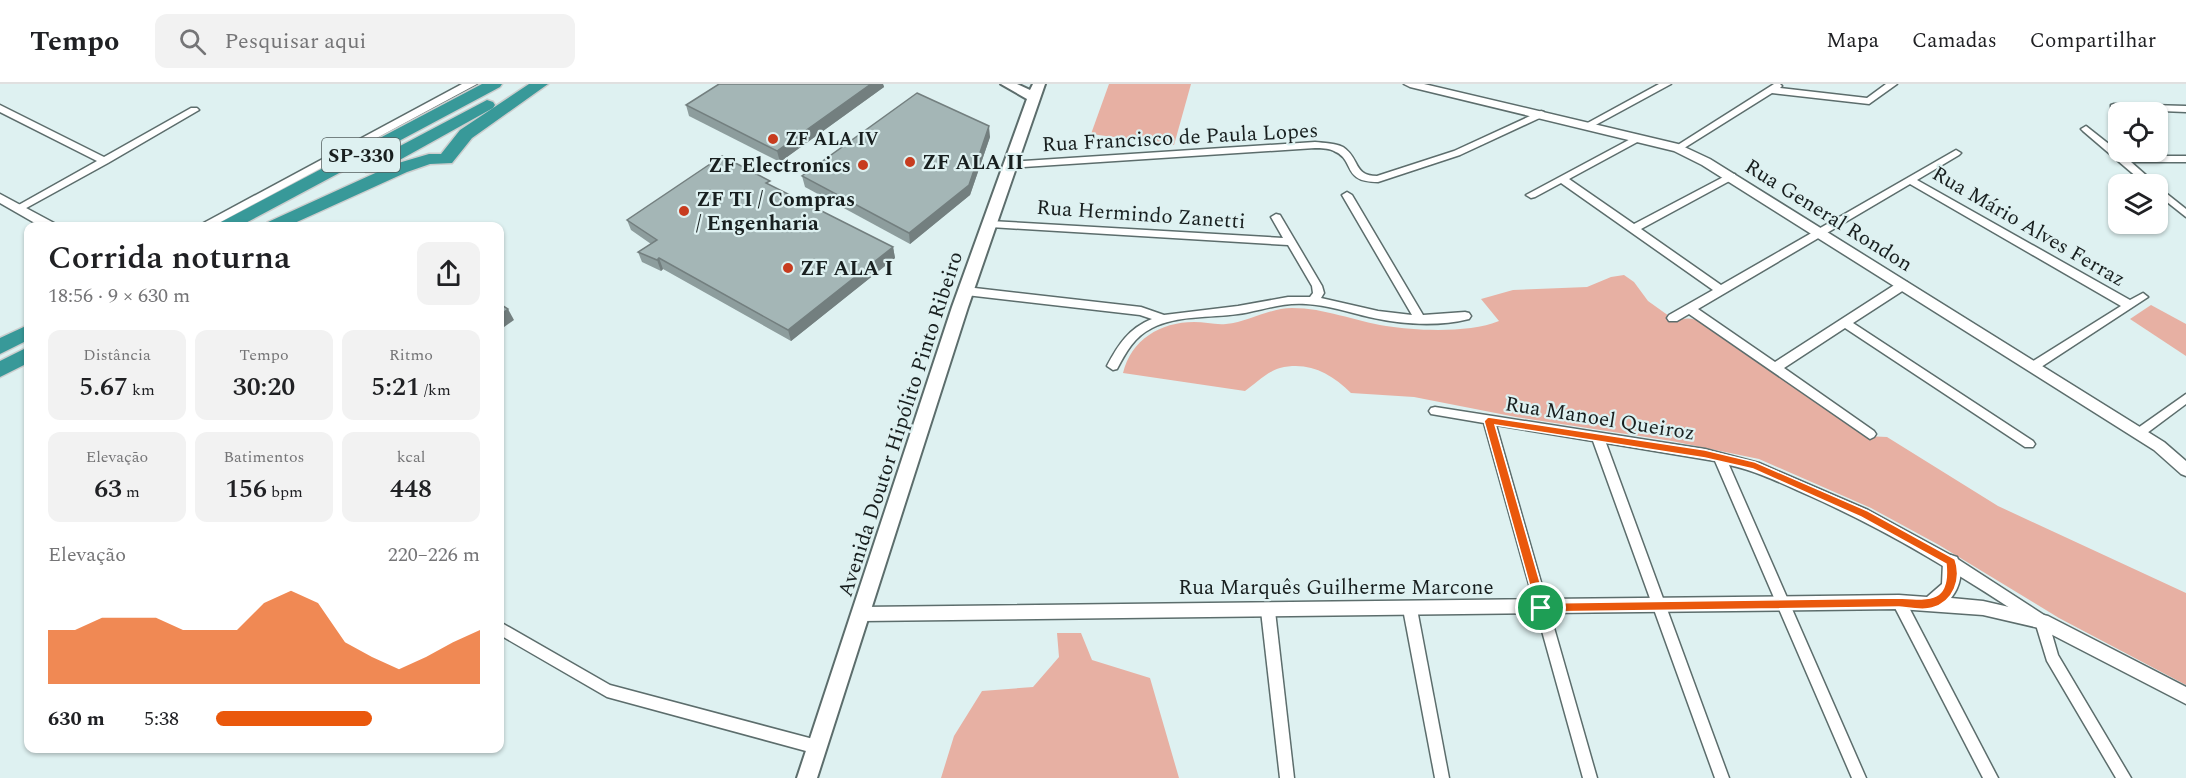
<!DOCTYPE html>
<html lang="pt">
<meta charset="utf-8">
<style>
:root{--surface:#fff;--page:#f2f2f2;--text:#202124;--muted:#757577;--line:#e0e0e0;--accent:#ea580c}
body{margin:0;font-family:Spectral,serif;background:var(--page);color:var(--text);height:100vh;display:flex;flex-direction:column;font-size:22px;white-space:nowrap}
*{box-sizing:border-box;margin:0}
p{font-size:20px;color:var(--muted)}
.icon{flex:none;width:33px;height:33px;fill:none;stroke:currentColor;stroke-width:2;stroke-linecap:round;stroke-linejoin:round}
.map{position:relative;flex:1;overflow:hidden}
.drawer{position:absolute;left:24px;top:138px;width:480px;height:531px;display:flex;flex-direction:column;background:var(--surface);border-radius:12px;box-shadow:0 2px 4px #0004}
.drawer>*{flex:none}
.fabs{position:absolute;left:2108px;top:18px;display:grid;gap:12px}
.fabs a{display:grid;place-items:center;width:60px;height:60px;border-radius:12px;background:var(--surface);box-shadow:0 2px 4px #0004;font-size:30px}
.pin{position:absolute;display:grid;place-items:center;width:51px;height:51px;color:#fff;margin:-26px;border:3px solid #fff;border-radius:50%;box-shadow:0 2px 6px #0007}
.round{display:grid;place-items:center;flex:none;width:63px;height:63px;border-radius:12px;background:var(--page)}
.summary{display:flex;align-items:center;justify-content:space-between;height:102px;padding:0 24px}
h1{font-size:33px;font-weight:600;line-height:45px}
.metrics{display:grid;grid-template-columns:repeat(3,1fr);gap:9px;height:102px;padding:6px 24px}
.metrics div{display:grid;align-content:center;border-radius:12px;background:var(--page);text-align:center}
.metrics b{font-size:26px;font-weight:600}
.metrics small{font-size:16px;font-weight:400}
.metrics p{font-size:16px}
.chart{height:168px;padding:12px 24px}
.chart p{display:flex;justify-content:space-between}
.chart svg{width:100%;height:108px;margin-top:6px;fill:var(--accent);opacity:.7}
ul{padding:0 24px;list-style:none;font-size:20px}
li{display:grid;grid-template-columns:96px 72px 1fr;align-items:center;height:45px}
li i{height:15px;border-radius:8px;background:var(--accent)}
header{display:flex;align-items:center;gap:36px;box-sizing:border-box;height:84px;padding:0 30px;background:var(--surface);border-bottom:2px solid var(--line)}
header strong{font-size:28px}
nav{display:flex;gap:33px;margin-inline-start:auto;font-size:21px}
.search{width:420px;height:54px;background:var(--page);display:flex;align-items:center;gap:15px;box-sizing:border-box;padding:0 21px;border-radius:12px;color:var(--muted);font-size:22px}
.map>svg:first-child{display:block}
.green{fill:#e7b0a3}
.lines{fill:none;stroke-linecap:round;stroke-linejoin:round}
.minor-casing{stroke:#5c6d6c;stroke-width:3}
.tertiary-casing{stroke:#5c6d6c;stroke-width:3}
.secondary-casing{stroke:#5c6d6c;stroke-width:4}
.motorway-casing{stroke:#cccece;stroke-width:3}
.minor{fill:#fff;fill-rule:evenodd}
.tertiary{fill:#fff;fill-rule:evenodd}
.secondary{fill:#fff;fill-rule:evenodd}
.motorway{fill:#389999;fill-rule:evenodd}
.wall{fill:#8d9d9d}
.shaded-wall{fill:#737f7f}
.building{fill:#a4b6b6;stroke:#737f7f;stroke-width:1.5}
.route{fill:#ea580c;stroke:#fff;stroke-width:1.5;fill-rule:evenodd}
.poi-dot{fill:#c73c1f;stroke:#def1f1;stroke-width:2}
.labels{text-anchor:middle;stroke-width:4.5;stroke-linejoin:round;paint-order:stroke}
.far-poi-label{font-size:18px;font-weight:bold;fill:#181f1f;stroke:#def1f1;text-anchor:start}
.shield{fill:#def1f1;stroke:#535e5e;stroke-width:1.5}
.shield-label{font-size:20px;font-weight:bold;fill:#181f1f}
.street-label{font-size:21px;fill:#181f1f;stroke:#def1f1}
.poi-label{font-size:21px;font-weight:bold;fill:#181f1f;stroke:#def1f1;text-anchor:start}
</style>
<header>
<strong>Tempo</strong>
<div class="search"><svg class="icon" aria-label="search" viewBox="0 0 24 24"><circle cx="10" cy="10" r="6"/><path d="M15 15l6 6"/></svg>Pesquisar aqui</div>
<nav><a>Mapa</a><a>Camadas</a><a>Compartilhar</a></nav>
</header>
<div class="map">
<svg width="2186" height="694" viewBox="0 0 2186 694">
<rect width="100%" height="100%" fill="#def1f1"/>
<g class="green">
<path d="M1109 0H1191L1174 61 1091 50Z"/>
<path d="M1624 191 1634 198 1648 217 1676 237C1686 233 1694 234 1703 239L1865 352 1887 353 1998 422 2186 509V601L2059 534 1939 461 1871 424 1759 375 1672 357 1516 333 1414 313 1351 309C1331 289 1308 277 1280 284 1268 287 1255 300 1245 307L1123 289C1131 256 1160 238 1194 238 1205 238 1215 241 1226 240 1249 238 1269 224 1292 224 1325 224 1354 237 1386 242 1418 247 1470 249 1499 237L1481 215 1513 206 1587 203 1611 193Z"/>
<path d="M2151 221 2186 240V272L2130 235Z"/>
<path d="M1057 549H1081L1092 576 1150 594 1179 694H941L954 652 982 607 1033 603 1059 573Z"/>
</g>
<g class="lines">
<g class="minor-casing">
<g id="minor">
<path d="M1659 0H1671L1590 44 1587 45 1582 42Z"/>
<path d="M1774 0H1780L1782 2 1780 4 1867 14 1886 0H1897L1869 20 1772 9 1681 66 1678 67 1673 64Z"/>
<path d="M2114 20 2186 22V28L2111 25V21Z"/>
<path d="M0 21 104 73 191 24H197L199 26 108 79 19 128 15 127V123L97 77 0 28Z"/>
<path d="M1541 27 1544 28V32L1460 71 1378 98C1341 98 1356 76 1334 67 1328 64 1321 64 1315 64L1010 84 1005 81 1010 78 1315 58C1324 59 1335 59 1343 63 1360 74 1353 92 1377 92L1454 67Z"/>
<path d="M2086 42 2124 72H2186V78H2131L2156 100H2145L2083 47 2081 45Z"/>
<path d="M1638 51 1643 54 1641 56 1569 95 1634 140 1729 90H1735V94L1641 145 1721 201 1956 66 1961 69 1959 71 1917 96 2130 216 2143 209 2148 213 2038 285H2030L2028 282 2030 279 2121 222 1910 100 1698 225 1775 278 1899 198H1907L1908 201 1907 204 1853 239 2033 357 2035 360 2033 363H2025L1845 244 1784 284 1874 347 1876 350 1874 353 1870 355 1689 230 1677 237H1669L1667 234 1669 231 1713 206 1561 99 1535 113 1531 114 1526 111Z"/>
<path d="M2157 102 2186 125V133L2157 110Z"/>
<path d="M1347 108 1352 111 1423 231 1465 228 1469 229 1471 232 1469 235C1437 243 1400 240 1369 233 1348 228 1327 221 1306 220 1282 218 1260 227 1238 230 1210 234 1177 231 1152 244 1134 253 1126 268 1117 285L1113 286 1107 282C1118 261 1129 244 1152 235L1140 231 966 211 961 207 966 203 1141 223 1164 231 1238 222 1288 213H1310L1313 209 1312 202 1288 161 990 143 985 140 990 137 1283 154 1271 133 1276 130 1280 131 1322 202 1324 209 1321 214 1378 227 1412 231 1342 111Z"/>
<path d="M2186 310V320L2143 352H2135L2133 349 2135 346Z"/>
<path d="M1435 323 1705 365 1759 379 1868 426 1956 474 2047 533 2058 571 2131 694H2116L2047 577 2036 541C1962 492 1891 448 1810 412 1783 400 1757 387 1729 381L1866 694H1852L1715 377 1606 359 1729 694H1715L1593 357 1496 341 1597 694H1583L1484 339 1431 330 1429 327 1431 324Z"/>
<path d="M1899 512 1904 514 1998 694H1983L1892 518 1894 514Z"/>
<path d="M1410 519 1415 521 1417 525 1449 694H1435L1403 525 1405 521Z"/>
<path d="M1268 521 1273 523 1275 527 1294 694H1280L1261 527 1263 523Z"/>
<path d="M500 538 610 601 817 656 822 658 824 663 822 668 817 670 607 613 500 551Z"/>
</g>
</g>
<g class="tertiary-casing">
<g id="tertiary">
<path d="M462 0H477L213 142H198Z"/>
<path d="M1404 0H1424L1678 60 1710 75 2164 358 2186 377V392L2181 390 2154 366 1702 81 1674 67 1410 3Z"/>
<path d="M0 110 54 139 55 142H40L0 119Z"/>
<path d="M1951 471 1957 473C1964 487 1960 503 1951 514L1983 517 2048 532 2186 603V620L2039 544 1983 531 1899 525 862 537 856 535 854 530 856 525 862 523 1899 511 1927 513 1942 500 1943 478 1945 473Z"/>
</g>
</g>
<g class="secondary-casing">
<path id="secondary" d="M1001 0H1017L1030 6 1033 0H1045L968 223 817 694H797L952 223 1027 15Z"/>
</g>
<g class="motorway-casing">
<g id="motorway">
<path d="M482 0H502L500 3 240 142H218L221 138Z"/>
<path d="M529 0H548L472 54 452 79 430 80 407 88 288 142H265L268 138 395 80 429 70H441L460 46Z"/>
<path d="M487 16 493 18 495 21 493 24 378 88H366L363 84 366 80Z"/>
<path d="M28 241V256L0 270V254Z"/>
<path d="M28 263V279L0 293V277Z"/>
</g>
</g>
<use href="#minor" class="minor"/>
<use href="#tertiary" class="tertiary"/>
<use href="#secondary" class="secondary"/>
<use href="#motorway" class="motorway"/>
</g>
<g class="wall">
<path d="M719 0H883L884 3 780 78 689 32 686 21Z"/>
<path d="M990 53 970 111 910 160 805 103 802 92Z"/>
<path d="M771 102 893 163 895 174 791 257 663 185 661 187 642 178 638 168 651 160 631 146 627 136Z"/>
</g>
<g class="shaded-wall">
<path d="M871 0H883L884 3 780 78 777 67Z"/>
<path d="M989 42 990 53 970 111 910 160 909 149Z"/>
<path d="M893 163 895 174 791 257 788 246Z"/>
<path d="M659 174 663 185 661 187 657 176Z"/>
<path d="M508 225 514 236 500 246V231Z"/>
</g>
<g class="building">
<path d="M719 0H871L777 67 686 21Z"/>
<path d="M917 9 989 42 969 101 909 149 802 92Z"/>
<path d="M722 72 770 97 766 99 893 163 788 246 659 174 657 176 638 168 657 156 627 136Z"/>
<path d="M500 220 508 225 500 231Z"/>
</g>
<path class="route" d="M1488 333 1705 366 1755 378 1868 427 1955 475C1962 495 1954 518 1932 524 1923 527 1909 524 1899 523L1541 528 1536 524 1484 337ZM1495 341 1705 374 1753 385 1861 433 1946 480C1950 519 1929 516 1899 514L1546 519Z"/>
<g class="poi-dot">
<circle cx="773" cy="55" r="6"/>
<circle cx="910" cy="78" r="6"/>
<circle cx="863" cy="81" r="6"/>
<circle cx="684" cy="127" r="6"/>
<circle cx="788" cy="184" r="6"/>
</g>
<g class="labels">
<g class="far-poi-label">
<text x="785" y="61">ZF ALA IV</text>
</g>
<rect class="shield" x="322" y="54" width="78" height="34" rx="4.5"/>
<g class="shield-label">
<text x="361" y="78">SP-330</text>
</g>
<g class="street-label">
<text transform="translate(1180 53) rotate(-3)" y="7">Rua Francisco de Paula Lopes</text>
<text transform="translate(1141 130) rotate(4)" y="7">Rua Hermindo Zanetti</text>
<text transform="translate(1829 131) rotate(32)" y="7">Rua General Rondon</text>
<text transform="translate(2029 142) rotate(30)" y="7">Rua Mário Alves Ferraz</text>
<text transform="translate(1600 334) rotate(9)" y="7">Rua Manoel Queiroz</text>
<text transform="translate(900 340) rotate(-72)" y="7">Avenida Doutor Hipólito Pinto Ribeiro</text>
<text x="1336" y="510">Rua Marquês Guilherme Marcone</text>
</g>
<g class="poi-label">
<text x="922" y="85">ZF ALA II</text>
<text x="851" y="88" text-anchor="end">ZF Electronics</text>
<text x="696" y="122">ZF TI / Compras<tspan x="696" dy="24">/ Engenharia</tspan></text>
<text x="800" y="191">ZF ALA I</text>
</g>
</g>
</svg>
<div class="fabs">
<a><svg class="icon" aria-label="locate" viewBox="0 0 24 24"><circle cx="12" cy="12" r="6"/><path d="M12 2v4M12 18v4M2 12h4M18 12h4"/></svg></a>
<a><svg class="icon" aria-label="layers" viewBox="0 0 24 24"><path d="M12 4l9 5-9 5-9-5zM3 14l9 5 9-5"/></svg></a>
</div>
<div class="pin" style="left:1541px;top:524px;background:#1e9e55"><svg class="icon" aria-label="arrive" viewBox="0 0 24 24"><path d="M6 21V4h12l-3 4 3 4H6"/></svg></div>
<section class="drawer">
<div class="summary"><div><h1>Corrida noturna</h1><p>18:56 · 9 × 630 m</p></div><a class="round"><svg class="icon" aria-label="share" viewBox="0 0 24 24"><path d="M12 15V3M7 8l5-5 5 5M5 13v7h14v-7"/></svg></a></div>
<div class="metrics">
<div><p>Distância</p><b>5.67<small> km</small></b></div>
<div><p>Tempo</p><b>30:20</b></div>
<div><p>Ritmo</p><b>5:21<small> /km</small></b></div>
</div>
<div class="metrics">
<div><p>Elevação</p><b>63<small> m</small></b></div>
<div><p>Batimentos</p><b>156<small> bpm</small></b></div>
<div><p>kcal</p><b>448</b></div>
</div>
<div class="chart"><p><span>Elevação</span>220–226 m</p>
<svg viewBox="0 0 160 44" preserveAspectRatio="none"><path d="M0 44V22L10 22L20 17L30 17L40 17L50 22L60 22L70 22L80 11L90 6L100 11L110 27L120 33L130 38L140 33L150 27L160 22V44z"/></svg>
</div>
<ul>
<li><b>630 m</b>5:38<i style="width:59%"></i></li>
</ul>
</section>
</div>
